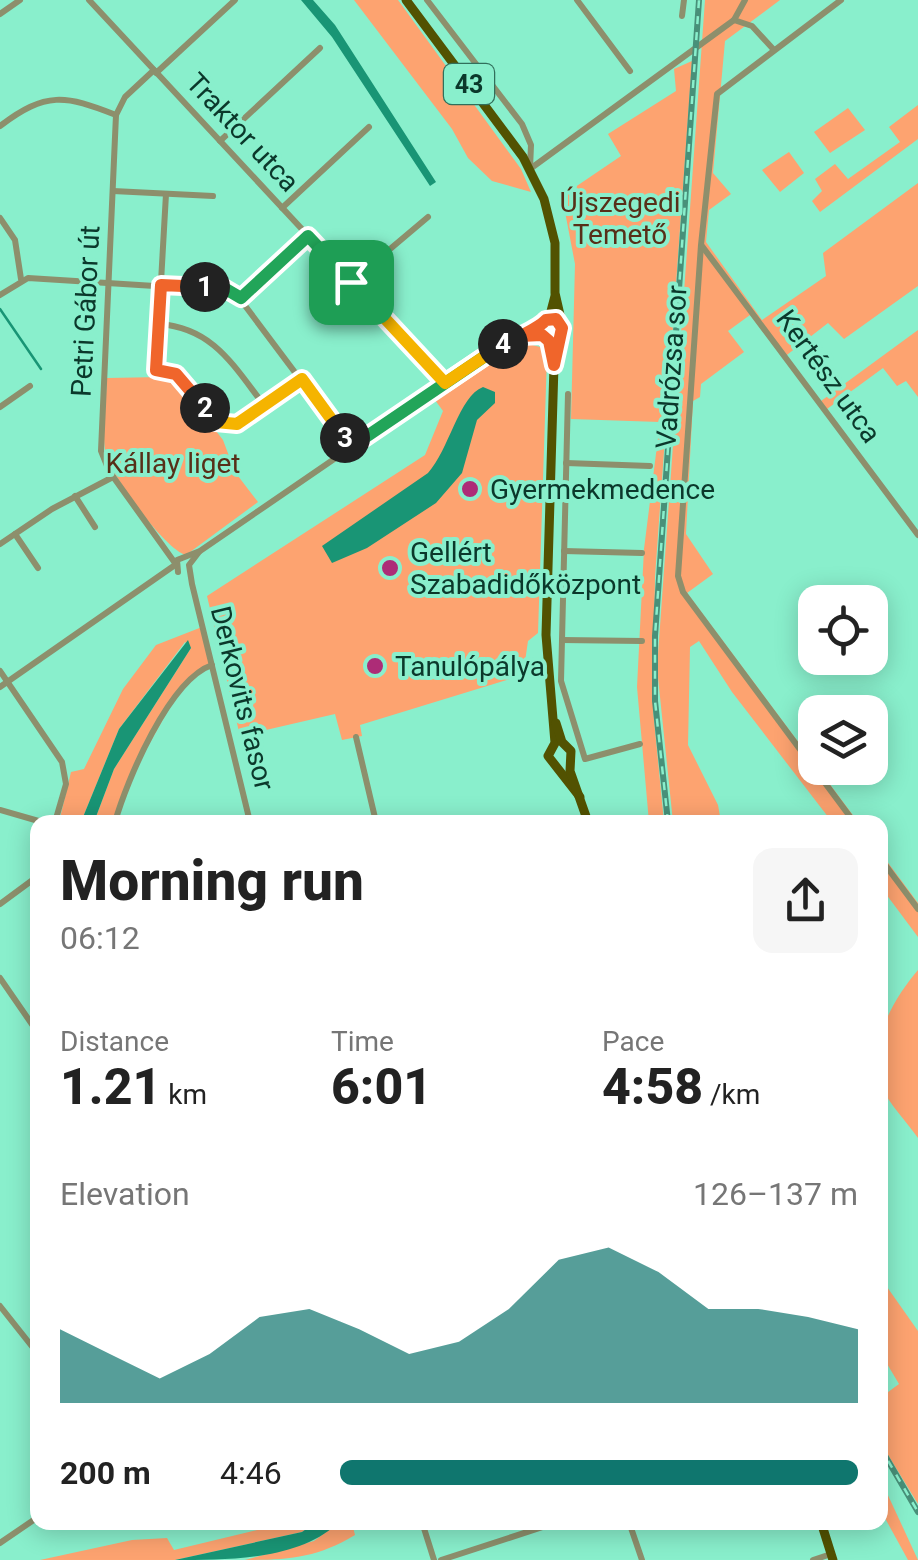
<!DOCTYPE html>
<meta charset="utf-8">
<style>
:root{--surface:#fff;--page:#f6f6f6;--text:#222;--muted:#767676;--accent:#0f766e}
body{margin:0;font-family:Roboto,sans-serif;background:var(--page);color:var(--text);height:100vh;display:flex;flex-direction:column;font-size:38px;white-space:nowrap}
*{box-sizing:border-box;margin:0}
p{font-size:32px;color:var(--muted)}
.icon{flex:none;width:55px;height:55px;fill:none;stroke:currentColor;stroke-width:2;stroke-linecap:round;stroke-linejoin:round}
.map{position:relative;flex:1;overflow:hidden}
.drawer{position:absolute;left:30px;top:815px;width:858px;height:715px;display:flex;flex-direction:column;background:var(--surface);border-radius:20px;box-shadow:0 5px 25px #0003}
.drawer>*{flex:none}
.buttons{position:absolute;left:798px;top:585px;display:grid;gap:20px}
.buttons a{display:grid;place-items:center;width:90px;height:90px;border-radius:20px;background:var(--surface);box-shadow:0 5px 25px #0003;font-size:50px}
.pin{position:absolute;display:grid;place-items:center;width:85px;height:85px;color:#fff;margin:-42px;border-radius:20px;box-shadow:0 5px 15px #0006}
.km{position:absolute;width:50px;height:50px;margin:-25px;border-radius:50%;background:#222;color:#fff;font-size:28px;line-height:50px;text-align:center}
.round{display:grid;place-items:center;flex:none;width:105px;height:105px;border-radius:20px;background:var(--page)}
.head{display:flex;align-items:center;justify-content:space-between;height:170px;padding:0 30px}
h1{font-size:55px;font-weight:800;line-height:75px}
.metrics{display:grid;grid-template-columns:repeat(3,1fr);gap:15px;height:170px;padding:10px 30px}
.metrics div{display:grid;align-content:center}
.metrics b{font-size:50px;font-weight:800}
.metrics small{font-size:28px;font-weight:400}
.metrics p{font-size:28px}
.chart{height:280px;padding:20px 30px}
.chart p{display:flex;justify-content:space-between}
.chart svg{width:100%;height:180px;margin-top:10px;fill:var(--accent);opacity:.7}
ul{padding:0 30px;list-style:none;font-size:32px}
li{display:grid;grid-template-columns:160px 120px 1fr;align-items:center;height:75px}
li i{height:25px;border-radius:12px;background:var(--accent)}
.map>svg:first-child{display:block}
.green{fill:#fda370}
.water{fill:#199575}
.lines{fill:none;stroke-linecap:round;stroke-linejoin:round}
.stream{stroke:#199575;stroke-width:2.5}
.minor{stroke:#8d8f6c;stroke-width:6}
.major{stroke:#525201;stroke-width:9}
.rail-casing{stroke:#489079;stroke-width:6}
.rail{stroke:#89efcc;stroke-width:2.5;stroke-dasharray:8;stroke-linecap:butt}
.split-1-casing{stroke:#fff;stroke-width:20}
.split-2-casing{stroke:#fff;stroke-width:20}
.split-3-casing{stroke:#fff;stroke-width:20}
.split-4-casing{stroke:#fff;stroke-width:20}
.split-5-casing{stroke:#fff;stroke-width:20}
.split-6-casing{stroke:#fff;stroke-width:20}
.split-1{stroke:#22a559;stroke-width:12}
.split-2{stroke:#f0652b;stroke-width:12}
.split-3{stroke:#f5b400;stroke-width:12}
.split-4{stroke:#22a559;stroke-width:12}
.split-5{stroke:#f0652b;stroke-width:12}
.split-6{stroke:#f5b400;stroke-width:12}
.poi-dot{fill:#ad2c77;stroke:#89efcc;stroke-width:4}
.labels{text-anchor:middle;stroke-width:8;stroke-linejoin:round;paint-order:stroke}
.shield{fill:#89efcc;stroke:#316f5b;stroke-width:2.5}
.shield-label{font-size:25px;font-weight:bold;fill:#0b382b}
.street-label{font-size:28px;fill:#0b382b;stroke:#89efcc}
.park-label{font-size:28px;fill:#572f18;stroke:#89efcc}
.poi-label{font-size:28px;fill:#0b382b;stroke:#89efcc;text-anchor:start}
</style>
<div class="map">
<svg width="918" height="1560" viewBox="0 0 918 1560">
<rect width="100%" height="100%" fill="#89efcc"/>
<g class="green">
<path d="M354 0H398L521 169 531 192 492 181 468 158 452 129Z"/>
<path d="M705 0H780L725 41 713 173 731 194 709 210 706 242 762 320 826 276 823 253 918 183V286L844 339 828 323 783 358 750 315 728 331 744 352 701 384 700 397 693 401 686 534 713 574 687 593 858 822H832L732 692 699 641 690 647 688 745 718 805 721 822H673L657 668Z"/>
<path d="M692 61 655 577 653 710 664 822H649L637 687 644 549 660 422 571 419 575 264 562 196 621 156 608 134 676 91 674 69Z"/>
<path d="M918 105V139L820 212 812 201 822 191 815 179 835 164 848 179 900 142 889 127Z"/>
<path d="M848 108 865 130 830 153 814 132Z"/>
<path d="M789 152 804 173 780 192 762 170Z"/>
<path d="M918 330V397L906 381 897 386 883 368 827 409 821 401Z"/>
<path d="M517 341 544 348 547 356 538 633 528 641 523 675 360 725 362 736 342 740 335 714 240 736 207 596 425 455 443 411 435 400Z"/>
<path d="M162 377 176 379 223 440 235 472 258 502 186 555C166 551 107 471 105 450 102 427 106 401 107 378Z"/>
<path d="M202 627 212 665 184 682 133 773 115 822H94L114 769 191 648 185 642 119 729 81 822H59L71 772 84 769 123 689 156 645Z"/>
<path d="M880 852 918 903V937L880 886Z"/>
<path d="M918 970V1138C907 1122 889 1104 881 1086 865 1047 894 998 918 970Z"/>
<path d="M880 1277 918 1331V1504L880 1442V1398L899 1384 880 1352Z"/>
<path d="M880 1478 918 1560H908L880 1509Z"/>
<path d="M286 1523H316L302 1532 175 1560H40L132 1540 167 1538 174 1550Z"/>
<path d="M338 1523H371L353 1527 355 1535C317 1558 288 1560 245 1560L314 1541Z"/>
</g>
<g class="water">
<path d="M301 0H313L335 25 436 182 430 186 332 37Z"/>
<path d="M483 387 495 392V403L477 420 462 473 436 503 367 548 332 563 322 546 428 473C449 450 459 396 483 387Z"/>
<path d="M188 640 191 648 114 769 94 822H81L119 729Z"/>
<path d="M316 1522 338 1523C299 1560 228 1560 175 1560L302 1532Z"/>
</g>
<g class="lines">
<path class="stream" d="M0 309 41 369"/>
<g class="minor">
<path d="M89 0 445 383"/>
<path d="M427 0 522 124 531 145 530 168"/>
<path d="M577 0 630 71"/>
<path d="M841 0 717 94 701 245 678 576 683 592 854 822"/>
<path d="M0 14 20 0"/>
<path d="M682 16 684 0"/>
<path d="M734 20 752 26 774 50"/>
<path d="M734 20 745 0"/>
<path d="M154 70 125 97 116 115 101 451 109 471 175 563"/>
<path d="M156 73 235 0"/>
<path d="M0 126C46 91 65 95 116 115"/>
<path d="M220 141 320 48"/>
<path d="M530 169 734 20"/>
<path d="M113 191 213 196"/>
<path d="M166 194 156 370C195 379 197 419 228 426L302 379"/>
<path d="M282 208 369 127"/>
<path d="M0 218 15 240 21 279"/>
<path d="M702 246 918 535"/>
<path d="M351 282 428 217"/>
<path d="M0 295 28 278 234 291 351 447"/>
<path d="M241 298 308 235"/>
<path d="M159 324C213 328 233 365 264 405"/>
<path d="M517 337 541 335"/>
<path d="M568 394 561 681 585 759 640 744"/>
<path d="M0 407 30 386"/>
<path d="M566 463 650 466"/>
<path d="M75 496 95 527"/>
<path d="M15 534 38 568"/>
<path d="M0 544 52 509 113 477"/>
<path d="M564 551 642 553"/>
<path d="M199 552 189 565 192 584 250 822"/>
<path d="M178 572 177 560 200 551 518 333 541 326"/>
<path d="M562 640 642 641"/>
<path d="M0 671 62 762 66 784 55 822"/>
<path d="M0 687 175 565"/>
<path d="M356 737 376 822"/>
<path d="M0 810 42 822"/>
<path d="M115 822C127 780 169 680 212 665"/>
<path d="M880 858 918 909"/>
<path d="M0 904 38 876"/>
<path d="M0 978 38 1033"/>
<path d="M0 1306 38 1354"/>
<path d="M422 1522 434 1560"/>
<path d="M629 1522 642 1560"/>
<path d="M0 1543 38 1517"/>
<path d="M441 1560 558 1522"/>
<path d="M813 1560 831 1554"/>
</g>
<g class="major">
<path d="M406 0 523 157 544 199 555 243V293L563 328 554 365 546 635 555 743 548 756 580 797"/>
<path d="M553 361 549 341 540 329 549 319 555 296"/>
<path d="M556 723 562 742 571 751 570 771 588 822"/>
<path d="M821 1522 833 1560"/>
</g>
<g class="rail-casing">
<g id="rail">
<path d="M668 822 655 701V636L699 0"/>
<path d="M880 1447 918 1512"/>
</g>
</g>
<use href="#rail" class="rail"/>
</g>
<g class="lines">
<g class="split-1-casing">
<path id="split-1" d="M205 287 224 288 241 298 308 236 351 282"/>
</g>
<g class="split-2-casing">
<path id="split-2" d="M205 408 176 374 156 370 161 285 205 287"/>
</g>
<g class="split-3-casing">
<path id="split-3" d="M205 408 216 422 237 424 302 379 345 438"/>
</g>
<g class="split-4-casing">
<path id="split-4" d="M345 438 351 447 503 344"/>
</g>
<g class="split-5-casing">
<path id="split-5" d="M497 348C511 339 536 331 546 320L556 319 562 328 554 365 549 341 542 335 520 336 503 344"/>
</g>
<g class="split-6-casing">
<path id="split-6" d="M351 282 445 383 497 348"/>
</g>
<use href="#split-1" class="split-1"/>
<use href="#split-2" class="split-2"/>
<use href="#split-3" class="split-3"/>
<use href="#split-4" class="split-4"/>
<use href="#split-5" class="split-5"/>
<use href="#split-6" class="split-6"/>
</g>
<g class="poi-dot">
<circle cx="470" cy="489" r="10"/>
<circle cx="390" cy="568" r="10"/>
<circle cx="375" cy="666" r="10"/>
</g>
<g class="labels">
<rect class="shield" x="444" y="64" width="50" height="40" rx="8"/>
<g class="shield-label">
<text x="469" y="93">43</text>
</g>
<g class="street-label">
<text transform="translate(243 132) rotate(47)" y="10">Traktor utca</text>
<text transform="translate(85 311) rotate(-87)" y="10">Petri Gábor út</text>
<text transform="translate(671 367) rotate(-86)" y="10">Vadrózsa sor</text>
<text transform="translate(829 376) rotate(54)" y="10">Kertész utca</text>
<text transform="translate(243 698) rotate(76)" y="10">Derkovits fasor</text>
</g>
<g class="park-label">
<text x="620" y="212">Újszegedi<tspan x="620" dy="32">Temető</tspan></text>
<text x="173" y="473">Kállay liget</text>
</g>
<g class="poi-label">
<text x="490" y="499">Gyermekmedence</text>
<text x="410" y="562">Gellért<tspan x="410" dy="32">Szabadidőközpont</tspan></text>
<text x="395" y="676">Tanulópálya</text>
</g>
</g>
</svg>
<div class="buttons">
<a><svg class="icon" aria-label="locate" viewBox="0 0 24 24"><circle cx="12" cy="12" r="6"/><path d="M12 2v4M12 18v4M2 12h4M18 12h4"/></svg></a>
<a><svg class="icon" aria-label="layers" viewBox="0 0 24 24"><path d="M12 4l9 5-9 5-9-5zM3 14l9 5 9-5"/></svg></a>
</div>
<div class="pin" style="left:351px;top:282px;background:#1e9e55"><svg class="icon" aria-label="arrive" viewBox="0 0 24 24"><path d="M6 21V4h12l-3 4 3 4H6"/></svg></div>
<b class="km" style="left:205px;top:287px">1</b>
<b class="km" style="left:205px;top:408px">2</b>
<b class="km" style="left:345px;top:438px">3</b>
<b class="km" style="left:503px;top:344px">4</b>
<section class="drawer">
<div class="head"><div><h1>Morning run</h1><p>06:12</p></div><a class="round"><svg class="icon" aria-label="share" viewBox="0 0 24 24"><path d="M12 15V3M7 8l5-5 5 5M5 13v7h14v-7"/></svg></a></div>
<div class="metrics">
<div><p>Distance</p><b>1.21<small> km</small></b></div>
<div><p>Time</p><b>6:01</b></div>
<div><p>Pace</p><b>4:58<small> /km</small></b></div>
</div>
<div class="chart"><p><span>Elevation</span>126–137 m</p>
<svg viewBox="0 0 160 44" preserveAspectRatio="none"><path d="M0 44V26L10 32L20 38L30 32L40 23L50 21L60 26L70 32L80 29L90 21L100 9L110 6L120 12L130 21L140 21L150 23L160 26V44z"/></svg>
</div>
<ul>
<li><b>200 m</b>4:46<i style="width:100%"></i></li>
</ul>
</section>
</div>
